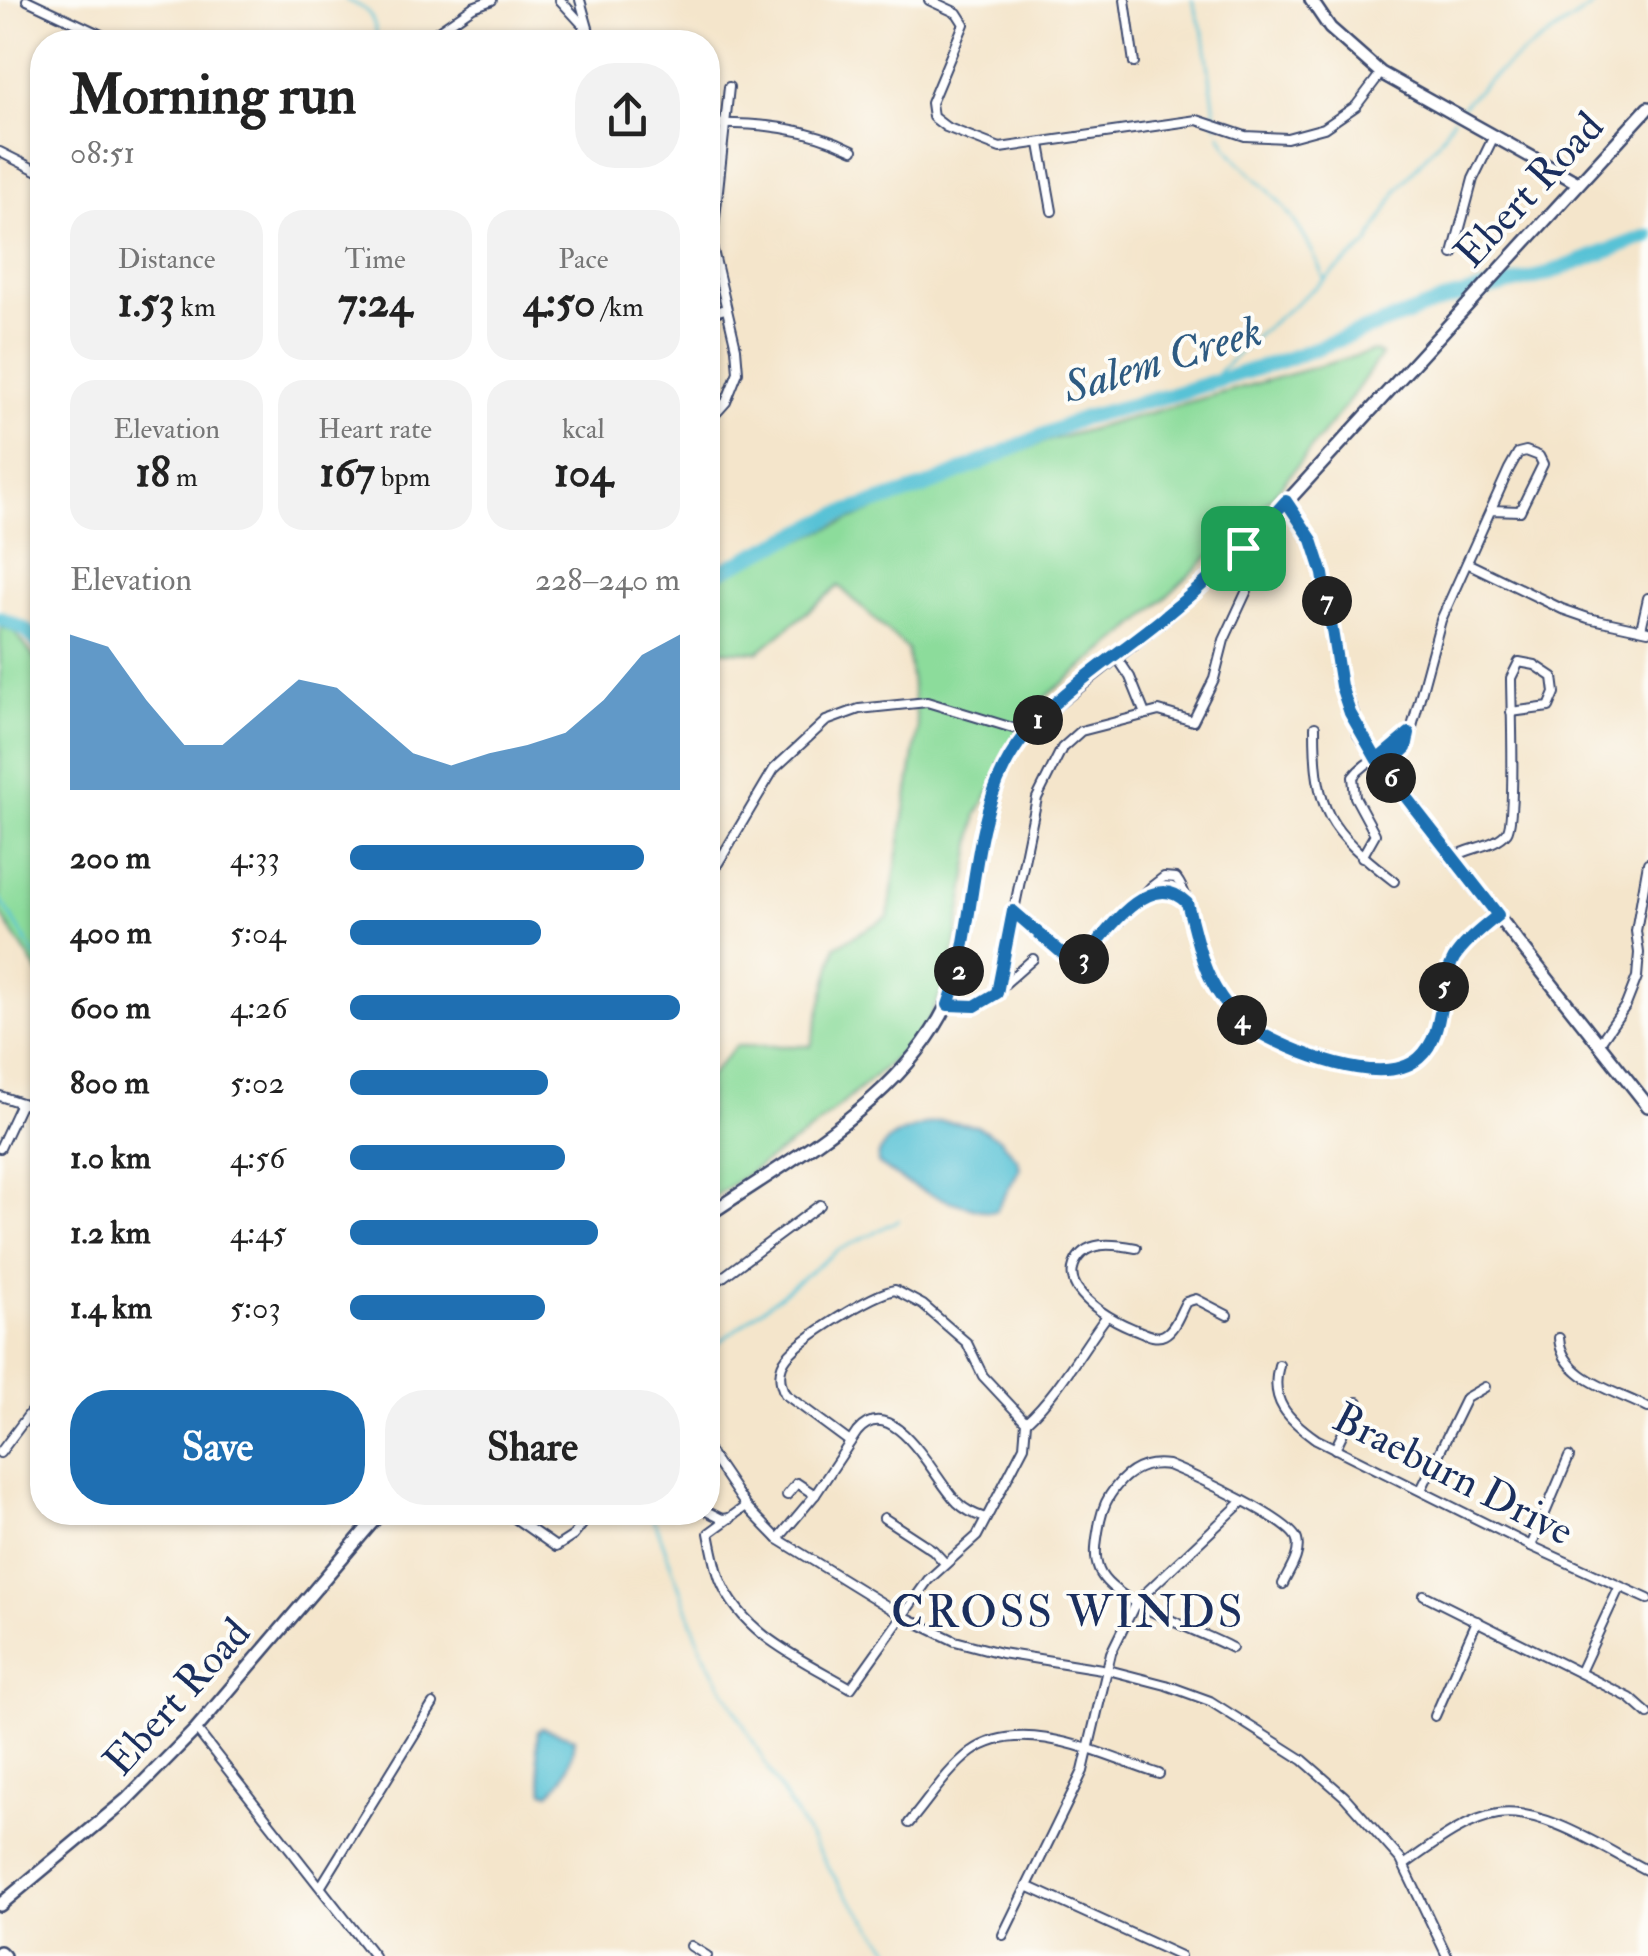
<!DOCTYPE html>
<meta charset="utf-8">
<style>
:root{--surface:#fff;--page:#f2f2f2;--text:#222;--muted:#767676;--accent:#1f6fb2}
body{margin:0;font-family:"IM FELL Double Pica",serif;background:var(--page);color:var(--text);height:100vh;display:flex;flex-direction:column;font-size:38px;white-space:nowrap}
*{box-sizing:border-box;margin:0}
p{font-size:32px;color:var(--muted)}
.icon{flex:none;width:55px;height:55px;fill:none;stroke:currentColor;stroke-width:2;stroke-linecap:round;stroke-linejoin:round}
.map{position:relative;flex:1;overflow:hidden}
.panel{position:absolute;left:30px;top:30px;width:690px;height:1495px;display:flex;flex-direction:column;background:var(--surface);border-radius:40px;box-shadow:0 2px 8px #0004}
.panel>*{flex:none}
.pin{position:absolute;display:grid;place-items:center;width:85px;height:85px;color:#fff;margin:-42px;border-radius:20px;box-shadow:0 5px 15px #0006}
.km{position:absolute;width:50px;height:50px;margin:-25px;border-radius:50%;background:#222;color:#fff;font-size:28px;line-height:50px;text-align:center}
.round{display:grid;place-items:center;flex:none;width:105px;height:105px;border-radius:40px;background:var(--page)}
.head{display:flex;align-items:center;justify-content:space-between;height:170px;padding:0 40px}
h1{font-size:55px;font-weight:800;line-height:75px}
.metrics{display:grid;grid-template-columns:repeat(3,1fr);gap:15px;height:170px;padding:10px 40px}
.metrics div{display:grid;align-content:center;border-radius:25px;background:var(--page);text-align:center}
.metrics b{font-size:42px;font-weight:800}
.metrics small{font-size:28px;font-weight:400}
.metrics p{font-size:28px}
.chart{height:280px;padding:20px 40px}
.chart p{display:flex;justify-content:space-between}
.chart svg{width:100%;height:180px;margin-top:10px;fill:var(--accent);opacity:.7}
.button{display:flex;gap:20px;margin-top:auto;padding:20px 40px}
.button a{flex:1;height:115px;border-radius:40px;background:var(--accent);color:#fff;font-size:40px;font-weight:800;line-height:115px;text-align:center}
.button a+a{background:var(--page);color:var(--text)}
ul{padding:0 40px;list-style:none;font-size:32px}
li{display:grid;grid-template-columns:160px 120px 1fr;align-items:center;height:75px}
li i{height:25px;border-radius:12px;background:var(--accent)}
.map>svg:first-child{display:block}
.green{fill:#8cdc9b;stroke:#54867c;stroke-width:2.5}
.water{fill:#59c2d6;stroke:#3a789a;stroke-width:2.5}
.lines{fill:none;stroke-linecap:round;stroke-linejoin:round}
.stream{stroke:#59c2d6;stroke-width:2.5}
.river{stroke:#59c2d6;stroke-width:15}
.street-casing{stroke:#3c4a6e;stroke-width:12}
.secondary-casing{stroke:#3c4a6e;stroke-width:16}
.street{stroke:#fff;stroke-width:8}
.secondary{stroke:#fff;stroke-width:11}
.route-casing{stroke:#fff;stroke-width:20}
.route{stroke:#1f6fb2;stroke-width:12}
.labels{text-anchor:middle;stroke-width:8;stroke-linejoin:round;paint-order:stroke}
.street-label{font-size:42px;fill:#1b2f5e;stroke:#fdfcf7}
.water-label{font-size:45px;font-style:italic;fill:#2e5b82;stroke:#fdfcf7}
.neighbourhood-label{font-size:45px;letter-spacing:2.5px;fill:#1b2f5e;stroke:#fdfcf7}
</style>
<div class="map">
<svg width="1648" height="1956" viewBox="0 0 1648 1956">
<rect width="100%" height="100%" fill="#fdfcf7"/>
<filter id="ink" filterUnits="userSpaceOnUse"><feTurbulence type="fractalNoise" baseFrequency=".01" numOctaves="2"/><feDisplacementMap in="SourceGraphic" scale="20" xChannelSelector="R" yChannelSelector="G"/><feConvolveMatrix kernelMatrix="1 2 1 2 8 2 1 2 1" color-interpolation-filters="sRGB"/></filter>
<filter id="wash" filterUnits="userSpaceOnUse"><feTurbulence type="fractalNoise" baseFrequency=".0048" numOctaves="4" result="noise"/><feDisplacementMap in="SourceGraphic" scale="40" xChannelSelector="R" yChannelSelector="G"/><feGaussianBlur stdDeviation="2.25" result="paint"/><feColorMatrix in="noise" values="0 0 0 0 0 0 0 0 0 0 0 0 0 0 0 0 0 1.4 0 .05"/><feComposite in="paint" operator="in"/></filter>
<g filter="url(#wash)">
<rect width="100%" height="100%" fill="#f4e5cb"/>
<g class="green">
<path d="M1374 351 1381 355 1346 405 1271 498 1141 621 1043 699 977 814 951 973 921 1036 813 1129 708 1201V1078L736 1046H811L836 946 888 917 918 729 907 649 839 586 758 652 708 650V584L792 543 1047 441Z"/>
<path d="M0 626 15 632 42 668V978L0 913Z"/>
</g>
<g class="water">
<path d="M940 1121 976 1126 999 1138 1018 1160 1020 1168 996 1211 988 1212C946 1201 911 1191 878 1163 876 1135 919 1126 940 1121Z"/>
<path d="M542 1728 574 1738C572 1759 567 1779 550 1793L544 1791C539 1770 535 1752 538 1731Z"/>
</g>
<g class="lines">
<g class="stream">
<path d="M346 0C371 9 374 17 378 42"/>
<path d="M1192 0 1204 35 1217 125"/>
<path d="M1458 111C1499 63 1550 37 1601 0"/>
<path d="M1220 133C1229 157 1253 174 1270 192 1295 218 1312 246 1324 279"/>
<path d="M1206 384 1262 331 1368 244 1398 189 1441 138 1453 118"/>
<path d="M0 898 42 966"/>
<path d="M708 1351 837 1251 899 1220"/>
<path d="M649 1512 659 1532 703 1652 779 1788 840 1886 896 1956"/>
</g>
<g class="river">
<path d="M708 577 837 515 925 487 1082 418 1171 395 1284 360 1449 299 1541 276 1648 236"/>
<path d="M0 618 26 630 42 647"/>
</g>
</g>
</g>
<g filter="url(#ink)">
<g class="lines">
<g class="street-casing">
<g id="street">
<path d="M27 0 116 42"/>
<path d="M560 0 583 25"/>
<path d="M580 0 592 42"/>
<path d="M929 0 957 13 964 24 931 103 933 117 946 127 1000 148 1197 120 1245 136 1287 138 1324 128 1356 106 1381 73"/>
<path d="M1125 0 1134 63"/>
<path d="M425 40 473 7 492 0"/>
<path d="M708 124C758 123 807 127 853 150"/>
<path d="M1040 144 1052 211"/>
<path d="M0 152 42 173"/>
<path d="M1453 254 1473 179 1494 136"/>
<path d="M708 314 725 309"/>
<path d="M708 422 726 402 738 372 736 348 712 246 729 87"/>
<path d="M1467 563 1562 609 1588 618 1648 631"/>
<path d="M1641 629 1648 598"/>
<path d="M1116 656 1130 677 1145 714"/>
<path d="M1315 727C1315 812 1328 830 1394 881"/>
<path d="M1384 769 1406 749 1441 620 1509 469 1518 453 1526 451 1539 456 1543 464 1520 511 1491 510"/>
<path d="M1362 857 1375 834 1355 797 1353 777C1366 759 1391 753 1407 735"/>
<path d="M1452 858C1468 847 1495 847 1507 832 1516 821 1511 701 1511 678L1519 662 1535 665 1553 677 1555 693 1549 707 1511 712"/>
<path d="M708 880 774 769 826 721 859 709 927 702 1026 732"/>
<path d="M1146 895 1169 892 1184 900"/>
<path d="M1013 911 1077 967 1151 887 1164 877 1176 878C1189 895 1192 923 1197 943 1218 1022 1269 1040 1340 1063 1368 1071 1396 1079 1419 1057 1447 1031 1436 988 1455 958 1465 940 1483 928 1498 915"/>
<path d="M997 993 1037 798 1062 748 1081 731 1159 711 1193 721 1214 679 1224 640 1256 571"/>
<path d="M948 1005 983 1003 1033 959"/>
<path d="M1599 1044 1626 1005 1637 977 1639 953 1636 931 1648 863"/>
<path d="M0 1096 42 1110"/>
<path d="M0 1148 21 1103"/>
<path d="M1136 1248C1114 1244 1084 1239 1074 1265 1071 1273 1073 1282 1077 1288 1091 1308 1112 1320 1134 1329 1143 1332 1155 1340 1164 1335 1175 1330 1180 1312 1186 1302L1196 1299 1227 1315"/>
<path d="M708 1288 820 1205"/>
<path d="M1559 1338C1562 1379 1616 1391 1648 1408"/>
<path d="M1279 1365C1269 1401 1288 1419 1316 1439L1531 1546 1648 1599"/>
<path d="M1026 1422C1058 1393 1080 1352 1106 1317"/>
<path d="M1335 1449 1358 1402"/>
<path d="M708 1450 746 1506 778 1539 903 1616 955 1641 1001 1653 1108 1670 1166 1685 1210 1701 1303 1760 1344 1796 1401 1860 1447 1956"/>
<path d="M0 1453 42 1397"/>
<path d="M1421 1490 1466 1398 1485 1387"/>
<path d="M787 1495 797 1483 815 1495"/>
<path d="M746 1506 709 1533C712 1548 715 1565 720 1579 742 1635 803 1660 851 1688L928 1580 977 1536 1024 1446 1026 1422 983 1376 967 1343 923 1305 895 1290C872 1294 802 1338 787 1357 778 1368 779 1382 785 1394L850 1442"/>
<path d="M506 1512 556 1547 573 1536 592 1512"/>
<path d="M708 1512 722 1519 731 1518"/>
<path d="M884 1518 933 1550 944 1562"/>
<path d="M778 1539 815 1495 857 1432C894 1389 936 1483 958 1503 965 1510 976 1515 985 1518"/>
<path d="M1531 1546 1569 1457"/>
<path d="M1424 1595 1630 1698 1648 1714"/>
<path d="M1232 1648C1200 1630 1112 1603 1099 1570 1094 1558 1096 1544 1098 1532 1100 1518 1103 1506 1110 1495 1124 1473 1142 1461 1168 1465 1190 1474 1292 1520 1297 1540 1301 1555 1289 1571 1283 1584"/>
<path d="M1580 1672 1619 1588"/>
<path d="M1435 1716 1477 1621"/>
<path d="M196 1729 374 1956"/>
<path d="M909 1823C928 1801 947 1770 971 1752 1024 1714 1105 1757 1159 1774"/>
<path d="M1404 1865C1431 1846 1465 1819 1498 1814 1544 1807 1608 1851 1648 1871"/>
<path d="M321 1886 433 1704"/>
<path d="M1027 1886 1180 1956"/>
<path d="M1003 1935 1083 1771 1111 1653 1136 1602 1243 1501"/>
<path d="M691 1946 707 1956"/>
</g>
</g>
<g class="secondary-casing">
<g id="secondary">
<path d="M1311 0 1330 28 1381 73 1578 183"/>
<path d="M1285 501 1312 540 1323 575 1341 686 1360 734 1452 858 1648 1106"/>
<path d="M708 1215C799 1153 918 1091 957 981 971 918 976 825 1002 770 1012 748 1028 731 1043 714L1167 616 1252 540 1648 108"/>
<path d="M0 1905 126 1800 196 1729 381 1512"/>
<path d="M0 1952 4 1956"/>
</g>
</g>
<use href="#street" class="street"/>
<use href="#secondary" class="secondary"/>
</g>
</g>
<g class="lines" filter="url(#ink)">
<g class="route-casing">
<path id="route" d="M1286 501 1312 540 1323 574 1341 686 1350 713 1377 760 1409 733 1406 748 1384 769 1498 915C1483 928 1465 941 1454 958 1437 989 1447 1033 1419 1058 1382 1090 1290 1051 1253 1029 1240 1021 1229 1009 1221 997 1201 969 1196 935 1187 903 1148 864 1101 940 1078 967L1013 911 997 993 975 1006 948 1005C975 931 970 834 1004 768 1036 703 1110 662 1164 617 1208 582 1248 544 1286 501Z"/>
</g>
<use href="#route" class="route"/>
</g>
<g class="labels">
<g class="street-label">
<text transform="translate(1528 189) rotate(-47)" y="15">Ebert Road</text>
<text transform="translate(1454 1473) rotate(27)" y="15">Braeburn Drive</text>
<text transform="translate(176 1696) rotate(-48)" y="15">Ebert Road</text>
</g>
<g class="water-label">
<text transform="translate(1162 358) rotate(-17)" y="16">Salem Creek</text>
</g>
<g class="neighbourhood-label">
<text x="1068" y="1627">CROSS WINDS</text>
</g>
</g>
</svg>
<div class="pin" style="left:1243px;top:548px;background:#1e9e55"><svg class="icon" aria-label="arrive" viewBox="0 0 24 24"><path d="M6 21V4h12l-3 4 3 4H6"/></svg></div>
<b class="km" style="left:1038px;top:720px">1</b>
<b class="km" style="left:959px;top:971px">2</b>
<b class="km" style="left:1084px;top:959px">3</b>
<b class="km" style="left:1242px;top:1020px">4</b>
<b class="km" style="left:1444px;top:987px">5</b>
<b class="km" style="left:1391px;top:778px">6</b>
<b class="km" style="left:1327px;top:601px">7</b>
<section class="panel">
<div class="head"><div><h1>Morning run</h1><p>08:51</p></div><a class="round"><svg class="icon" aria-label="share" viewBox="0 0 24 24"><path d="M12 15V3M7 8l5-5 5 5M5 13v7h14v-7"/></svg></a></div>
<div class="metrics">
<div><p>Distance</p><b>1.53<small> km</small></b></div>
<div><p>Time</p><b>7:24</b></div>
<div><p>Pace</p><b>4:50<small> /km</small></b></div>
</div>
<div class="metrics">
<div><p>Elevation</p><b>18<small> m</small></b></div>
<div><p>Heart rate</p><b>167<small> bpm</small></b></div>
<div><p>kcal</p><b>104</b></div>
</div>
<div class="chart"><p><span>Elevation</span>228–240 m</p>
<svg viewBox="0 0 160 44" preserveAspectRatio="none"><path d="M0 44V6L10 9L20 22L30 33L40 33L50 25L60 17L70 19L80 27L90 35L100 38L110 35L120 33L130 30L140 22L150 11L160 6V44z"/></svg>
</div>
<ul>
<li><b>200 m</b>4:33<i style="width:89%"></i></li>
<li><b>400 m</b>5:04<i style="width:58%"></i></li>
<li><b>600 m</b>4:26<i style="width:100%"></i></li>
<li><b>800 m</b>5:02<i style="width:60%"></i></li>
<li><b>1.0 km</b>4:56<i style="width:65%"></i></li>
<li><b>1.2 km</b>4:45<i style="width:75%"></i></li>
<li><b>1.4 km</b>5:03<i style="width:59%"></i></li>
</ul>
<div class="button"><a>Save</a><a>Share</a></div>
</section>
</div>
